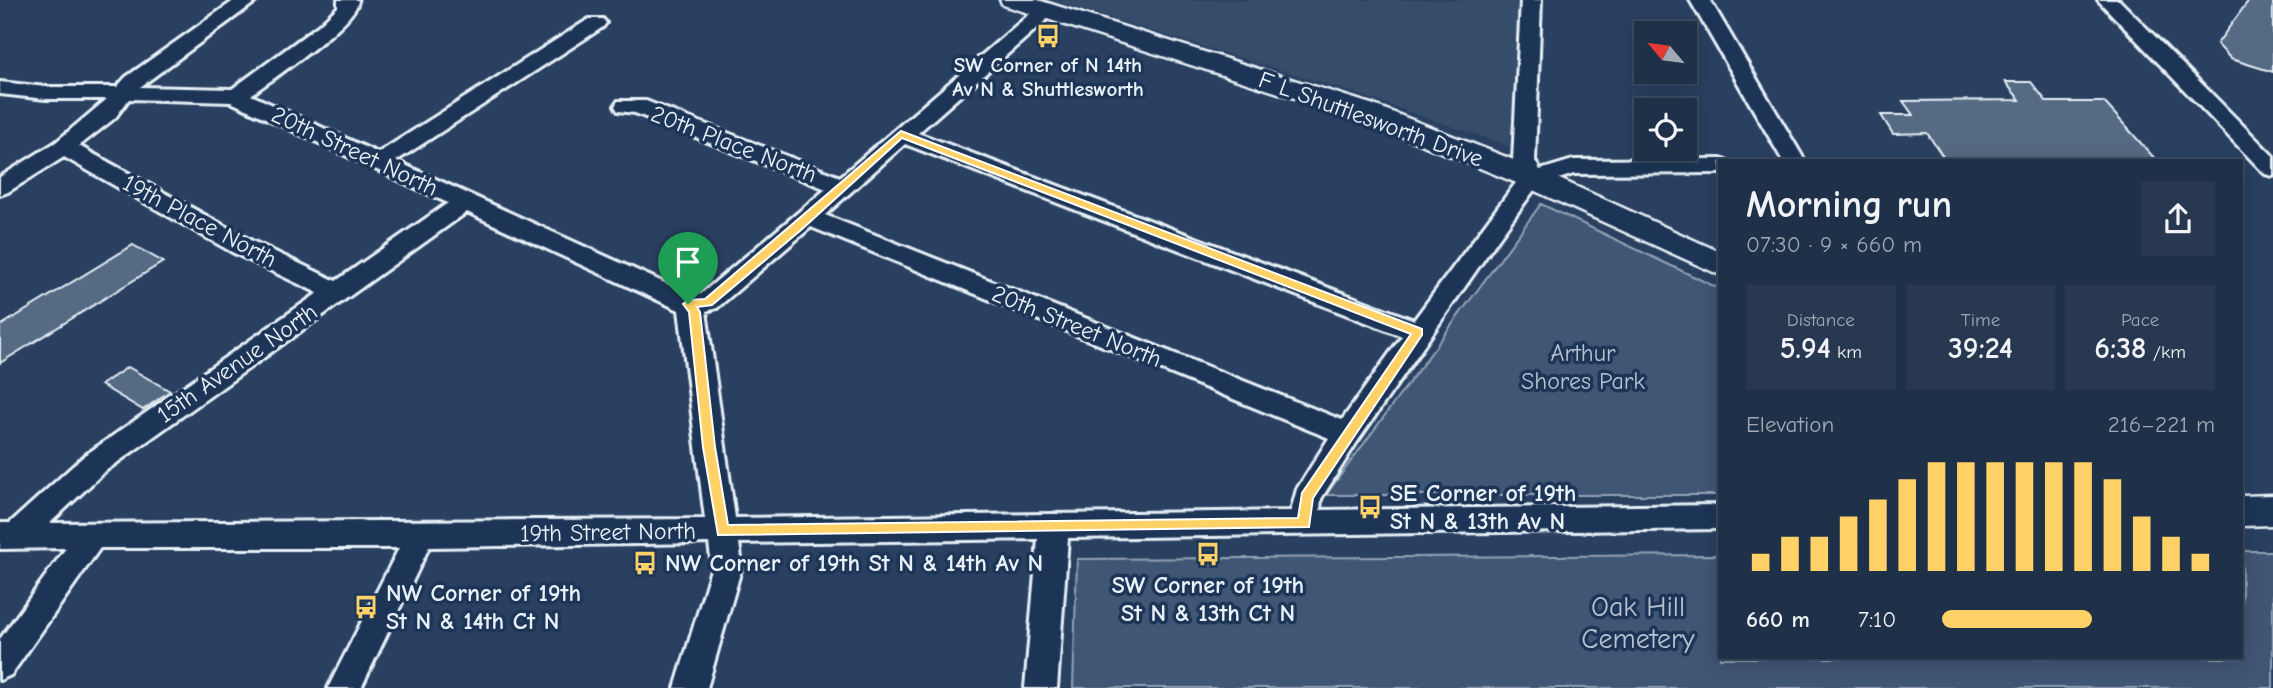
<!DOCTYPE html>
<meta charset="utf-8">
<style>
:root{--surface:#1f3049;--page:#273850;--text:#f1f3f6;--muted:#a1a9b4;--line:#3c4b61;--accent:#ffd166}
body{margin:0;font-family:"Comic Neue",sans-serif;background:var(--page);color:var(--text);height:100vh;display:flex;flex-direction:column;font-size:26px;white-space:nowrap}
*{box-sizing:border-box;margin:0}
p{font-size:23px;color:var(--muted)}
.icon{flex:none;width:38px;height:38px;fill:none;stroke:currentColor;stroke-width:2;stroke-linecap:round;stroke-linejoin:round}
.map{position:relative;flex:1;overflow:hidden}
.sheet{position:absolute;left:1718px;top:159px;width:525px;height:500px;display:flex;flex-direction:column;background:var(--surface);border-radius:0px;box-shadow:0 4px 18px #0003,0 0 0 2px var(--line)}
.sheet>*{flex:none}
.needle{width:46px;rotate:299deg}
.tools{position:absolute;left:1634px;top:21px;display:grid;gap:14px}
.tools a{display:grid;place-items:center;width:63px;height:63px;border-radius:0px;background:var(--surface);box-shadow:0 4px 18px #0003,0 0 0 2px var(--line);font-size:35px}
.pin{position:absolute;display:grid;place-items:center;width:60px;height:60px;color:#fff;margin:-72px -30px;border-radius:50% 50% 50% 0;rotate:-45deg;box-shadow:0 0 7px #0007}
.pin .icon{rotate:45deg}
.round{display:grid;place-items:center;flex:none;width:74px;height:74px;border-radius:0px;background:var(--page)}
.head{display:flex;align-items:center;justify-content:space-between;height:119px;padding:0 28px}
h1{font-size:38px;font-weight:700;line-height:52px}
.figures{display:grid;grid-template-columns:repeat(3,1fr);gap:10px;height:119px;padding:7px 28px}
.figures div{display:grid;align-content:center;border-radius:0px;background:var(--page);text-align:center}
.figures b{font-size:30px;font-weight:700}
.figures small{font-size:19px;font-weight:400}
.figures p{font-size:19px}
.chart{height:196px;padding:14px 28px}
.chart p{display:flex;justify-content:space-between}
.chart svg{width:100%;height:126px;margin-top:7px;stroke:var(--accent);stroke-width:6}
ul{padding:0 28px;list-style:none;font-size:23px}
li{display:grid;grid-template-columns:112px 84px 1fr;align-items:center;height:52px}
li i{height:18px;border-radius:9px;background:var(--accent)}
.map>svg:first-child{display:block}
.built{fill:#364d6b}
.green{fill:#415774;stroke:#94a4b6;stroke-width:2}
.building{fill:#556a83;stroke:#e8f1f8;stroke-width:2}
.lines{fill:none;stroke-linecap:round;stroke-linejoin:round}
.minor-casing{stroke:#e8f1f8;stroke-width:6}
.major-casing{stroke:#e8f1f8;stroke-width:5}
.minor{fill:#1d3557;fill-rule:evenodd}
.major{fill:#1d3557;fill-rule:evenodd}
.route{fill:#ffd166;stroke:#fff;stroke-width:2;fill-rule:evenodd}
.labels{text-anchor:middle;stroke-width:7;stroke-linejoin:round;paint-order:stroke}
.far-poi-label{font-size:21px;font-weight:bold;fill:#e8f1f8;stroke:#1d3557}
.street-label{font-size:24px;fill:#e8f1f8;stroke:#1d3557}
.park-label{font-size:24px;fill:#b6c3d0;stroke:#1d3557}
.poi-label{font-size:24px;font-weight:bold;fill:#e8f1f8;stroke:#1d3557;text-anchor:start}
.near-park-label{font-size:28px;fill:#b6c3d0;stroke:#1d3557}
</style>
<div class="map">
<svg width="2273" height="688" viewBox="0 0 2273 688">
<rect width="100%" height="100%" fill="#294061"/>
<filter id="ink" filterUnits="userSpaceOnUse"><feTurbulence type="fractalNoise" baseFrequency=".0143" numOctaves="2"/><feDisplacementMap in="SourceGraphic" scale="14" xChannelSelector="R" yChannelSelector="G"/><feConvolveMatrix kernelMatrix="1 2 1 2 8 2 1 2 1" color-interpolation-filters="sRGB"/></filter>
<g filter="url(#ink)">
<path class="built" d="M1051 0H1509L1518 2 1512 147 1352 92Z"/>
<g class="green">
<path d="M1541 204 1720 289V495H1326Z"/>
<path d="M2242 551H2273V688H1073L1077 559 1720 555V658H2242Z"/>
</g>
<g class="building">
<path d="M2249 0H2273V72L2231 59 2217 44Z"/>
<path d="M2005 82H2031L2047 102H2104L2157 161H1946L1927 133 1893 134 1881 115H1913L1903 101 2020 100Z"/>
<path d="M133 245 163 262 0 363V326Z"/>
<path d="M128 367 170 391 143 410 101 385Z"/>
</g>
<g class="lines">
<g class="minor-casing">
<g id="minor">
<path d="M235 0H258L140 87 232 89 319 25 338 7V0H358C358 22 272 79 251 95L378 153 589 19H603L606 23 603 27 396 161 691 295 701 294 826 189 635 113 618 111 615 106 618 101H646L840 177 1039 6H1053L1056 10 1053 14 918 133 1414 320 1521 176 1513 161 1521 0H1541L1535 161 1540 170 1573 160 1720 159 1728 161H1720V173L1574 174 1537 186 1498 239 1357 442 1321 499 1320 510 1720 505V529L1068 538 1057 688H1025L1038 539 739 543 742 566 707 688H675L712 566 709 543 429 547 361 688H328L399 548H100L11 675 0 680V639L66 548 0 549V523H10L84 456 318 293 232 252 64 157 8 192 0 195V177L56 142 107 99H46L0 94V82L46 87H117L126 77ZM129 99 231 102 448 203 336 281 250 240 79 146 115 118ZM905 144 1402 336 1342 420 825 215ZM467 212 679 310 705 519 50 523 104 472ZM811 227 1329 438 1297 489 1291 511 735 518 706 311 717 308Z"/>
<path d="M1690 0H1710L1805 161H1783Z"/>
<path d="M2098 0H2119L2273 156V176L2265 174Z"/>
</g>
</g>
<g class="major-casing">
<g id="major">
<path d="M1000 0H1038L1374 105 1544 172 1720 252V275L1524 186 1354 117 1003 5Z"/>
<path d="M2273 495V525L2242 526V496Z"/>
</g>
</g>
<use href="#minor" class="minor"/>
<use href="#major" class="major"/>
</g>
</g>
<path class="route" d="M901 131 1422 329V335L1313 498 1309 527 718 535 703 447 689 312 683 304 688 300 705 299ZM902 138 1411 334 1302 493 1298 518 728 525 715 447 700 312 697 307 712 305 801 230Z"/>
<defs>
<g id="bus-bare" transform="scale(1.89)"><path d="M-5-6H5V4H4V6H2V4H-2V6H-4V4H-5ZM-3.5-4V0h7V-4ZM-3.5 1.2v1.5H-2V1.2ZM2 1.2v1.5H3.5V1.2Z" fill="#ffd166" stroke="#1d3557" stroke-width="2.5" paint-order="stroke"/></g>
</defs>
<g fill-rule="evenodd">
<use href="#bus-bare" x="1048" y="36"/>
<use href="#bus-bare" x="1370" y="507"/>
<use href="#bus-bare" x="1208" y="554"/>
<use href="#bus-bare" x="645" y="563"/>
<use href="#bus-bare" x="366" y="607"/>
</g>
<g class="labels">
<g class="far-poi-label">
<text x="1048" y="72">SW Corner of N 14th<tspan x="1048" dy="24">Av N &amp; Shuttlesworth</tspan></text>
</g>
<g class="street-label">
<text transform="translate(1371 119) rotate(20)" y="8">F L Shuttlesworth Drive</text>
<text transform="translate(734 144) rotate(21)" y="8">20th Place North</text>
<text transform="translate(355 151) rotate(25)" y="8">20th Street North</text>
<text transform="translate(200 221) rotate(28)" y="8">19th Place North</text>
<text transform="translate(1077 326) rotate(22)" y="8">20th Street North</text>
<text transform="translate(237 363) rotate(-35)" y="8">15th Avenue North</text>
<text transform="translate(608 532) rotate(-1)" y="8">19th Street North</text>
</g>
<g class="park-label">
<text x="1583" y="361">Arthur<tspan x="1583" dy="28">Shores Park</tspan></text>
</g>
<g class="poi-label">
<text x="1390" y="501">SE Corner of 19th<tspan x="1390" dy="28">St N &amp; 13th Av N</tspan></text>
<text x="665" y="571">NW Corner of 19th St N &amp; 14th Av N</text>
<text x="1208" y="593" text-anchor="middle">SW Corner of 19th<tspan x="1208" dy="28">St N &amp; 13th Ct N</tspan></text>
<text x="386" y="601">NW Corner of 19th<tspan x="386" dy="28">St N &amp; 14th Ct N</tspan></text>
</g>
<g class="near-park-label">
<text x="1638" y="616">Oak Hill<tspan x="1638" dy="32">Cemetery</tspan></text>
</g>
</g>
</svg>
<div class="tools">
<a><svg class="needle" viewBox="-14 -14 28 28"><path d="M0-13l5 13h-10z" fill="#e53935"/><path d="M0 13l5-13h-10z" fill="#a1a9b4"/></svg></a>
<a><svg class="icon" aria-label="locate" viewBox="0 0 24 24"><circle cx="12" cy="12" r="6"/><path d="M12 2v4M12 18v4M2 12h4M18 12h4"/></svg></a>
</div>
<div class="pin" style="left:688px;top:304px;background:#1e9e55"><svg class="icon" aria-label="arrive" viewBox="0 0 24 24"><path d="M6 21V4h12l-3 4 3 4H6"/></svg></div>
<section class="sheet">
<div class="head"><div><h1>Morning run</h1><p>07:30 · 9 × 660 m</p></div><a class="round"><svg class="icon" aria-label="share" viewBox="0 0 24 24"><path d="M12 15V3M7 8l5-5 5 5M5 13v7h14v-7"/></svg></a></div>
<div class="figures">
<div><p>Distance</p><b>5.94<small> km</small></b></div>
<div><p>Time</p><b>39:24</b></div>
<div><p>Pace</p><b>6:38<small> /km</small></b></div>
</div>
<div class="chart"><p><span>Elevation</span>216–221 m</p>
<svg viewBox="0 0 160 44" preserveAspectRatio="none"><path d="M5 44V38M15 44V32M25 44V32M35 44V25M45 44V19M55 44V12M65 44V6M75 44V6M85 44V6M95 44V6M105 44V6M115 44V6M125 44V12M135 44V25M145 44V32M155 44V38"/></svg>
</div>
<ul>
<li><b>660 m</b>7:10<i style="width:55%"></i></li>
</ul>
</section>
</div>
